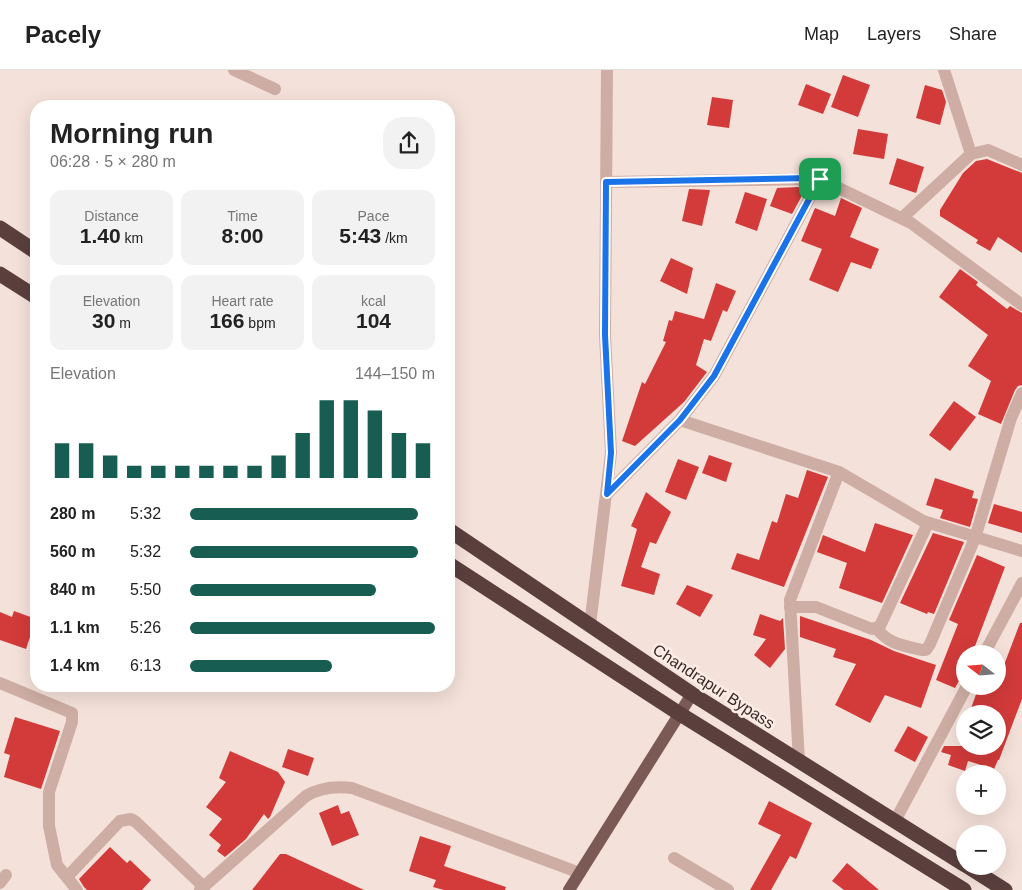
<!DOCTYPE html>
<meta charset="utf-8">
<style>
:root{--surface:#fff;--page:#f2f2f2;--text:#222;--muted:#767676;--line:#e0e0e0;--accent:#185d52}
body{margin:0;font-family:Helvetica,sans-serif;background:var(--page);color:var(--text);height:100vh;display:flex;flex-direction:column;font-size:19px;white-space:nowrap}
*{box-sizing:border-box;margin:0}
p{font-size:16px;color:var(--muted)}
.icon{flex:none;width:28px;height:28px;fill:none;stroke:currentColor;stroke-width:2;stroke-linecap:round;stroke-linejoin:round}
.map{position:relative;flex:1;overflow:hidden}
.details{position:absolute;left:30px;top:30px;width:425px;height:592px;display:flex;flex-direction:column;background:var(--surface);border-radius:20px;box-shadow:0 5px 20px #0002}
.details>*{flex:none}
.needle{width:32px;rotate:287deg}
.buttons{position:absolute;left:956px;top:575px;display:grid;gap:10px}
.buttons a{display:grid;place-items:center;width:50px;height:50px;border-radius:50%;background:var(--surface);box-shadow:0 5px 20px #0002;font-size:25px}
.pin{position:absolute;display:grid;place-items:center;width:42px;height:42px;color:#fff;margin:-21px;border-radius:10px;box-shadow:0 2px 8px #0006}
.round{display:grid;place-items:center;flex:none;width:52px;height:52px;border-radius:20px;background:var(--page)}
.head{display:flex;align-items:center;justify-content:space-between;height:85px;padding:0 20px}
h1{font-size:28px;font-weight:800;line-height:38px}
.stats{display:grid;grid-template-columns:repeat(3,1fr);gap:8px;height:85px;padding:5px 20px}
.stats div{display:grid;align-content:center;border-radius:12px;background:var(--page);text-align:center}
.stats b{font-size:21px;font-weight:800}
.stats small{font-size:14px;font-weight:400}
.stats p{font-size:14px}
.chart{height:140px;padding:10px 20px}
.chart p{display:flex;justify-content:space-between}
.chart svg{width:100%;height:90px;margin-top:5px;stroke:var(--accent);stroke-width:6}
ul{padding:0 20px;list-style:none;font-size:16px}
li{display:grid;grid-template-columns:80px 60px 1fr;align-items:center;height:38px}
li i{height:12px;border-radius:6px;background:var(--accent)}
header{display:flex;align-items:center;gap:30px;box-sizing:border-box;height:70px;padding:0 25px;background:var(--surface);border-bottom:1px solid var(--line)}
header strong{font-size:24px}
nav{display:flex;gap:28px;margin-inline-start:auto;font-size:18px}
.map>svg:first-child{display:block}
.building{fill:#d23b3a}
.lines{fill:none;stroke-linecap:round;stroke-linejoin:round}
.minor{stroke:#cdada4;stroke-width:12}
.major{stroke:#7b5a56;stroke-width:12}
.highway{stroke:#5a3f3d;stroke-width:15}
.route-casing{stroke:#fff;stroke-width:10}
.route{stroke:#1a73e8;stroke-width:6}
.labels{text-anchor:middle;stroke-width:5;stroke-linejoin:round;paint-order:stroke}
.street-label{font-size:16px;fill:#382826;stroke:#fbede6}
</style>
<header>
<strong>Pacely</strong>
<nav><a>Map</a><a>Layers</a><a>Share</a></nav>
</header>
<div class="map">
<svg width="1022" height="820" viewBox="0 0 1022 820">
<rect width="100%" height="100%" fill="#f4e1d9"/>
<g class="building">
<path d="M843 5 870 15 858 47 831 37Z"/>
<path d="M806 14 831 24 823 44 798 35Z"/>
<path d="M925 15 942 20 946 32 940 55 916 48Z"/>
<path d="M712 27 733 30 729 58 707 55Z"/>
<path d="M858 59 888 64 884 89 853 84Z"/>
<path d="M897 88 924 97 916 123 889 114Z"/>
<path d="M987 89 1022 103V183L998 167 990 181 976 173 978 170 940 146V140L963 103 976 91Z"/>
<path d="M798 117 805 120 792 144 770 136 777 118Z"/>
<path d="M689 119 710 120 702 156 682 151Z"/>
<path d="M745 122 767 129 757 161 735 153Z"/>
<path d="M841 128 862 138 850 167 879 179 871 199 851 192 838 222 809 210 822 179 801 171 815 138 835 146Z"/>
<path d="M671 188 693 198 687 224 660 211Z"/>
<path d="M960 199 978 212 976 215 1007 239 1010 236 1022 243V315L1018 316 1015 320 1001 354 978 344 991 311 968 296 988 265 939 227Z"/>
<path d="M716 213 736 221 727 242 723 240 711 271 704 269 696 295 707 302 684 332 635 376 622 371 642 312 645 314 666 272 663 271 669 250 672 251 675 241 704 249Z"/>
<path d="M954 331 976 347 950 381 929 365Z"/>
<path d="M709 385 732 393 726 412 702 403Z"/>
<path d="M678 389 699 397 686 430 665 422Z"/>
<path d="M807 400 828 407 784 517 731 499 737 483 759 490 772 451 777 453 786 424 798 428Z"/>
<path d="M935 408 974 421 972 428 978 429 970 457 940 448 943 440 926 435Z"/>
<path d="M646 422 671 442 656 474 650 472 641 497 660 504 654 525 621 516 637 459 631 456Z"/>
<path d="M994 434 1022 442V463L988 453Z"/>
<path d="M875 453 913 465 882 533 839 518 847 493 817 482 823 465 865 482Z"/>
<path d="M933 463 964 472 934 544 928 542 927 544 900 533Z"/>
<path d="M977 485 1005 497 972 584H965V600L955 618 936 610 958 554 949 550Z"/>
<path d="M687 515 713 525 700 547 676 534Z"/>
<path d="M14 541 36 549 26 579 0 570V542L12 547Z"/>
<path d="M760 544 780 551 783 548 785 579 770 598 754 585 766 569 753 565Z"/>
<path d="M800 546 871 570 894 581 936 595 921 638 885 625 870 653 835 635 856 594 833 587 836 579 800 567Z"/>
<path d="M1020 553H1022V629L999 690H998L994 699 968 691 965 701 948 695 951 685 941 682 944 676H998V644H969L979 616H998V602L1001 603Z"/>
<path d="M15 647 60 661 41 719 4 707 10 685 4 683Z"/>
<path d="M908 656 928 667 915 692 894 681Z"/>
<path d="M288 679 314 688 308 706 282 697Z"/>
<path d="M230 681 278 702 285 712 270 747 268 749 264 744 246 769 225 787 217 781 221 775 209 765 222 749 206 737 226 712 219 708Z"/>
<path d="M769 731 812 753 796 789 790 786 771 820H750L781 765 758 754Z"/>
<path d="M338 735 341 744 349 741 359 765 332 776 319 743Z"/>
<path d="M420 766 451 776 444 796 506 817 505 820H444L433 817 436 810 409 801Z"/>
<path d="M110 777 127 793 130 790 151 810 142 820H87L84 817 79 809Z"/>
<path d="M280 784H286L364 820H252Z"/>
<path d="M847 793 879 820H844L832 811Z"/>
</g>
<g class="lines">
<g class="minor">
<path d="M234 0 275 19"/>
<path d="M944 0 971 84"/>
<path d="M606 112 820 109 911 153 1022 235"/>
<path d="M902 148 971 84 988 80 1022 95"/>
<path d="M680 350 839 402 923 451 1022 481"/>
<path d="M607 424 680 350 714 306 820 109"/>
<path d="M790 537H816L872 559 880 556 928 453"/>
<path d="M590 555 611 383 605 265 607 0"/>
<path d="M876 558C890 575 902 575 922 580H926L930 574 975 468 1011 348 1022 323"/>
<path d="M984 584 1022 513"/>
<path d="M0 613 72 643V652L49 722V756L57 795 77 820"/>
<path d="M799 691 790 530 839 402"/>
<path d="M895 751 967 616"/>
<path d="M674 788 728 820"/>
<path d="M67 807 120 751 131 749 136 752 204 817"/>
<path d="M0 813 6 805"/>
<path d="M200 820 306 726C321 717 336 716 352 718L580 803"/>
</g>
<path class="major" d="M569 820 692 624"/>
<g class="highway">
<path d="M0 158 36 182"/>
<path d="M0 204 36 227"/>
<path d="M449 460 692 624 965 795"/>
<path d="M449 494 680 644 964 820"/>
<path d="M967 796 1005 820"/>
</g>
</g>
<g class="lines">
<g class="route-casing">
<path id="route" d="M810 108 820 109 714 306 680 350 607 424 611 383 605 265 606 112Z"/>
</g>
<use href="#route" class="route"/>
</g>
<g class="labels">
<g class="street-label">
<text transform="translate(714 616) rotate(33)" y="6">Chandrapur Bypass</text>
</g>
</g>
</svg>
<div class="buttons">
<a><svg class="needle" viewBox="-14 -14 28 28"><path d="M0-13l5 13h-10z" fill="#e53935"/><path d="M0 13l5-13h-10z" fill="#767676"/></svg></a>
<a><svg class="icon" aria-label="layers" viewBox="0 0 24 24"><path d="M12 4l9 5-9 5-9-5zM3 14l9 5 9-5"/></svg></a>
<a>+</a>
<a>−</a>
</div>
<div class="pin" style="left:820px;top:109px;background:#1e9e55"><svg class="icon" aria-label="arrive" viewBox="0 0 24 24"><path d="M6 21V4h12l-3 4 3 4H6"/></svg></div>
<section class="details">
<div class="head"><div><h1>Morning run</h1><p>06:28 · 5 × 280 m</p></div><a class="round"><svg class="icon" aria-label="share" viewBox="0 0 24 24"><path d="M12 15V3M7 8l5-5 5 5M5 13v7h14v-7"/></svg></a></div>
<div class="stats">
<div><p>Distance</p><b>1.40<small> km</small></b></div>
<div><p>Time</p><b>8:00</b></div>
<div><p>Pace</p><b>5:43<small> /km</small></b></div>
</div>
<div class="stats">
<div><p>Elevation</p><b>30<small> m</small></b></div>
<div><p>Heart rate</p><b>166<small> bpm</small></b></div>
<div><p>kcal</p><b>104</b></div>
</div>
<div class="chart"><p><span>Elevation</span>144–150 m</p>
<svg viewBox="0 0 160 44" preserveAspectRatio="none"><path d="M5 44V27M15 44V27M25 44V33M35 44V38M45 44V38M55 44V38M65 44V38M75 44V38M85 44V38M95 44V33M105 44V22M115 44V6M125 44V6M135 44V11M145 44V22M155 44V27"/></svg>
</div>
<ul>
<li><b>280 m</b>5:32<i style="width:93%"></i></li>
<li><b>560 m</b>5:32<i style="width:93%"></i></li>
<li><b>840 m</b>5:50<i style="width:76%"></i></li>
<li><b>1.1 km</b>5:26<i style="width:100%"></i></li>
<li><b>1.4 km</b>6:13<i style="width:58%"></i></li>
</ul>
</section>
</div>
